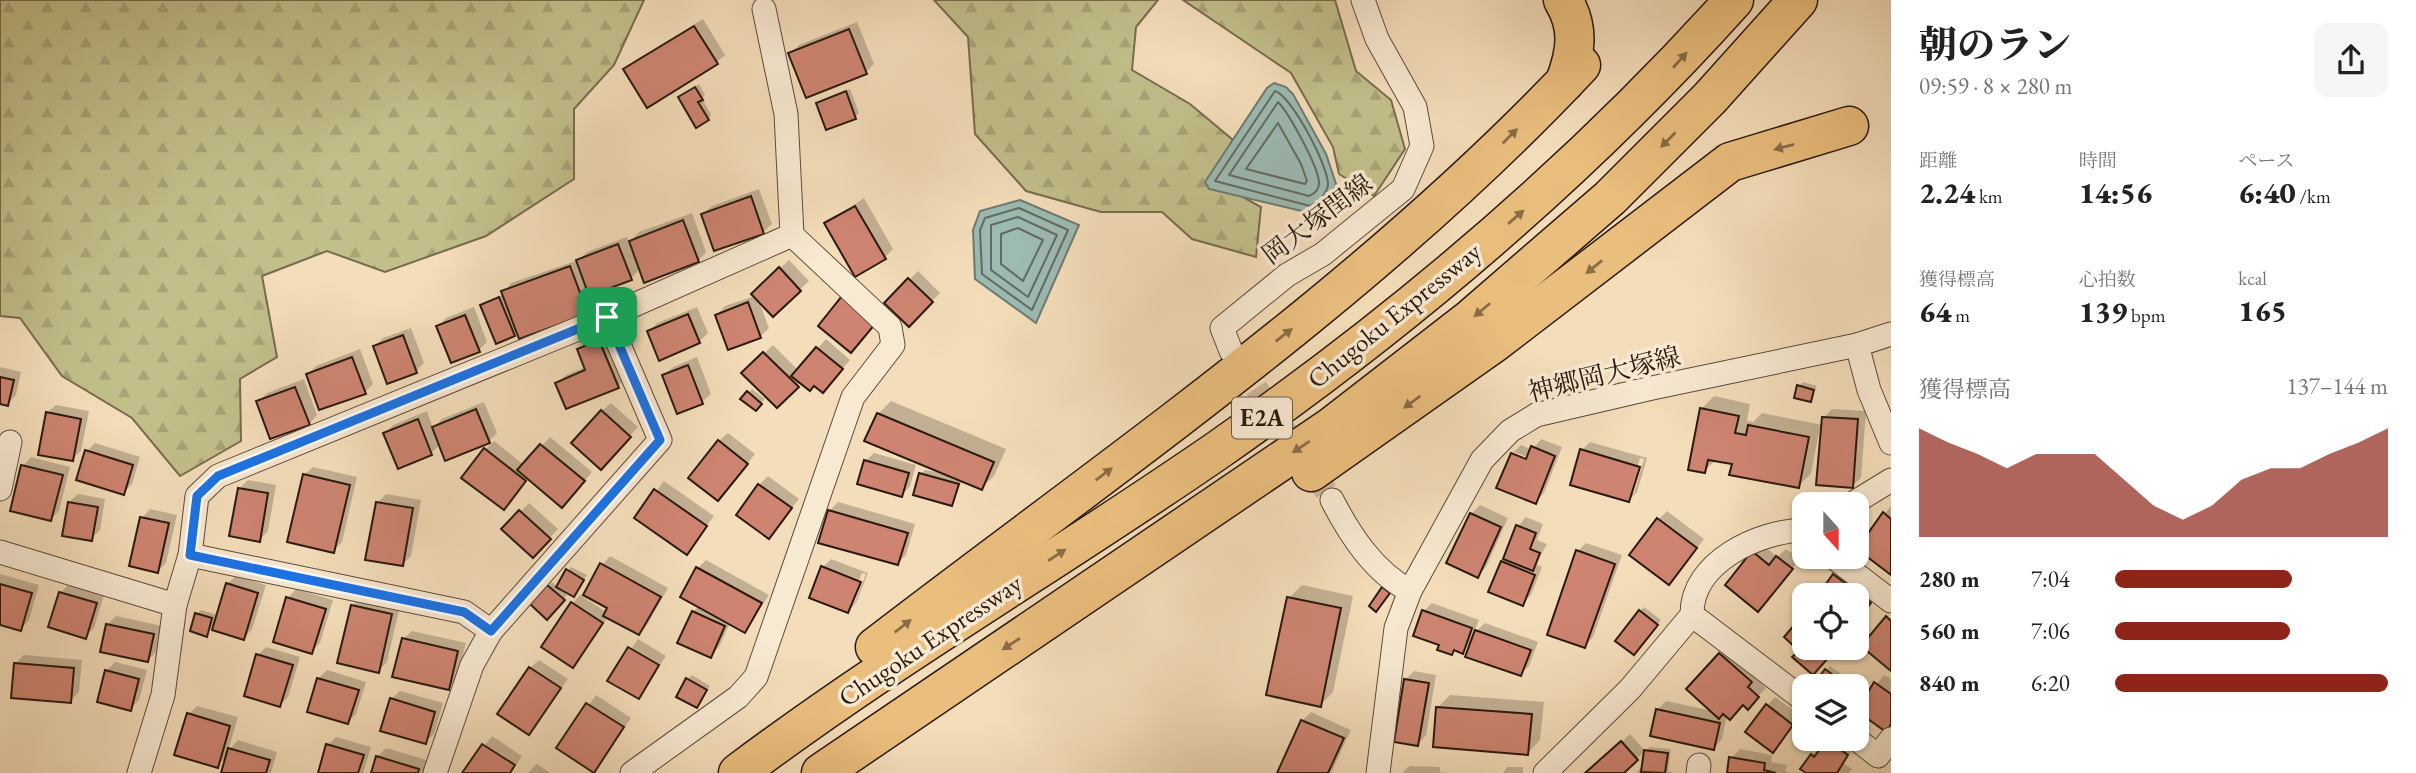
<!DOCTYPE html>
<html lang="ja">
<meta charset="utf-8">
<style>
:root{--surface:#fff;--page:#f6f6f6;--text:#222;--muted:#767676;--accent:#8f2418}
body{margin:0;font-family:"EB Garamond","Noto Serif JP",serif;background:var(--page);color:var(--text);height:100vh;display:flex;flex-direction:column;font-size:26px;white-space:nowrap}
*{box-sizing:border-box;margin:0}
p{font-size:23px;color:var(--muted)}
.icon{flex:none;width:38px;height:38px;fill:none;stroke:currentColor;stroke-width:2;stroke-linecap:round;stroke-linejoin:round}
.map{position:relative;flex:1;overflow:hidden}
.drawer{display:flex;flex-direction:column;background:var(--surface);width:525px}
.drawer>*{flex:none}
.needle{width:46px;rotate:159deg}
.buttons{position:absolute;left:1792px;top:492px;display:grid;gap:14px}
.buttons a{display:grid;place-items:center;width:77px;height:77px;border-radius:14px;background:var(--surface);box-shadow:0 2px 5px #0004;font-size:35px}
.pin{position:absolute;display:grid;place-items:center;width:60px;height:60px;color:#fff;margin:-30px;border-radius:14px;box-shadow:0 4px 10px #0006}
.round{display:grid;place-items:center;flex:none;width:74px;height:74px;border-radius:14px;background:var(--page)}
.overview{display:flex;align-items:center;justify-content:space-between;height:119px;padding:0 28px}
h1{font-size:38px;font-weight:800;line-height:52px}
.stats{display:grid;grid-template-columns:repeat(3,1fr);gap:10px;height:119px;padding:7px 28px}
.stats div{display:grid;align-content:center}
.stats b{font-size:30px;font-weight:800}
.stats small{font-size:19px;font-weight:400}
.stats p{font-size:19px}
.chart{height:196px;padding:14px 28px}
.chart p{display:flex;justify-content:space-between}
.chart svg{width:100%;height:126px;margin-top:7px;fill:var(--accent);opacity:.7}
ul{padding:0 28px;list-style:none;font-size:23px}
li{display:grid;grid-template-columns:112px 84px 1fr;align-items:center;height:52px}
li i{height:18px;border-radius:9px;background:var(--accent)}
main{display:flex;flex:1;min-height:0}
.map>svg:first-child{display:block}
.forest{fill:url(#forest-firs);stroke:#766c4d;stroke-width:2}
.water{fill:#9cbbb3;stroke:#6e7a71;stroke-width:2}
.shadow{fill:#0003;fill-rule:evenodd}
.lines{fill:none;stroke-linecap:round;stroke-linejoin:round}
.shore{stroke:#636a61;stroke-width:2}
.building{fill:#ce8471;stroke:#2a190f;stroke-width:2}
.street-tunnel{stroke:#ccb698;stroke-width:23;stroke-dasharray:23 11;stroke-linecap:butt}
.street-casing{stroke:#5c4a3a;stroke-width:25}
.highway-casing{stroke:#2a190f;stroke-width:41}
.street{stroke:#f8e9d2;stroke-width:23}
.highway{stroke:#eabe7d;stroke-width:38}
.oneway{fill:#8a6c46}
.route-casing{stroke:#fff;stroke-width:14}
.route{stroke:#1a73e8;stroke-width:9}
.labels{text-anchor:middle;stroke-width:7;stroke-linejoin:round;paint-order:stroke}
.shield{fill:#f8e9d2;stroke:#68574a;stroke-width:2}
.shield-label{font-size:24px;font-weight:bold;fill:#2a190f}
.street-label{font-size:26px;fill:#2a190f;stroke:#f8e9d2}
</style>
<main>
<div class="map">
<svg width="1891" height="773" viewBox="0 0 1891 773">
<defs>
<pattern id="forest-firs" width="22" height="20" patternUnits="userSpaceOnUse" patternTransform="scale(1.75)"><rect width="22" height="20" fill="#c2bf8b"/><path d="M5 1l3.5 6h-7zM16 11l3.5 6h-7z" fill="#a7a477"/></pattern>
</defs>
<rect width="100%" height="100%" fill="#f4ddba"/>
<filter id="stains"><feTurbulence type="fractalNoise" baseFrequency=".00286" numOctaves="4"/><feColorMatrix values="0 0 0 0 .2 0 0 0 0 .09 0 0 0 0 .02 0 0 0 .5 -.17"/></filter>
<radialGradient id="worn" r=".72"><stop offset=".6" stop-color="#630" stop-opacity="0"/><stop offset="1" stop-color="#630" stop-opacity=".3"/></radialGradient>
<g class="forest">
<path d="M0 0H644L614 65 574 109V179L486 236 385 272 327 251 262 276 277 357 240 379 241 441 180 476 132 418 62 376 20 318 0 316Z"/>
<path d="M934 0H1158L1136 27 1132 70 1190 104 1233 140 1232 191 1261 207 1256 257 1192 239 1162 212H1101L1026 191 975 134 968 37Z"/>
<path d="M1183 0H1335L1356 71 1391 100 1405 149 1374 196 1339 174 1333 147 1291 73Z"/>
</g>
<g class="water">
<path d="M1274 83 1286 87 1293 94 1326 154 1336 184 1327 205 1310 213 1209 189 1205 182 1267 88Z"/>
<path d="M1020 200 1079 225 1036 323 975 279 973 230 980 211Z"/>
</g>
<g class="shadow">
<path d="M703 19 725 55 716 63 626 70 634 61Z"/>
<path d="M857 22 874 64 866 72 790 54 799 45Z"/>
<path d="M699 84 705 95 702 98 711 115 708 119 680 97Z"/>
<path d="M850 89 859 113 855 117 818 103Z"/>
<path d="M759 189 772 224 763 232 703 214 712 206Z"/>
<path d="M864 198 893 249 885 257 826 224Z"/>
<path d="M692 213 706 252 698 261 641 268 631 278 591 293 595 304 587 312 514 334 482 305 504 294 511 283 579 260 587 252 627 237 629 243 639 232Z"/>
<path d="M789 260 809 281 773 315 758 299 769 328 760 337 717 315 725 306 755 296 753 294Z"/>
<path d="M918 271 940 293 909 324 887 303Z"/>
<path d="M474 307 487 342 479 350 438 327 446 318Z"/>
<path d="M697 307 708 333 699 342 660 358 649 332 657 323Z"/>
<path d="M411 328 424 363 416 371 375 346 383 338Z"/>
<path d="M607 333 626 378 618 386 557 384 566 375 586 367 579 349 587 341Z"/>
<path d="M826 339 850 360 831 382H801L777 406 744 373 773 345 798 370Z"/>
<path d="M360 349 373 384 365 392 308 374 316 366Z"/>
<path d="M697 357 711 394 702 402 678 411 664 375 673 367Z"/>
<path d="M0 367 21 372 16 395 7 404 0 402Z"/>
<path d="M304 379 317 415 309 424 258 402 267 393Z"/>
<path d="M1803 382 1817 386 1810 400 1799 386Z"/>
<path d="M752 389 765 399 760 405 743 399Z"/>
<path d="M1714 396 1750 404 1747 421 1753 422 1762 413 1823 425V418L1832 409 1866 411 1861 478 1852 486 1820 427 1811 474 1798 486 1716 460 1704 471 1701 409Z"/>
<path d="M891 401 1006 449 994 476 981 488 962 480 952 504 921 474 925 470 947 474 878 414Z"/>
<path d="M484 402 497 433 489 441 441 444 431 453 385 433 393 425 427 411 433 428 442 419Z"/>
<path d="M611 403 638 427 609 459 602 411Z"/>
<path d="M56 405 89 411 81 451 72 459 47 413Z"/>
<path d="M728 433 755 454 726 490 719 441Z"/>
<path d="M550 437 592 472 571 498 529 478 504 508 485 450 494 441 524 465Z"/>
<path d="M1541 439 1562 447 1544 493 1535 502 1512 454 1521 445 1532 450ZM1514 452 1535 460 1533 464 1514 456Z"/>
<path d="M1590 442 1647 458 1637 492 1629 500 1582 450ZM1640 458 1644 459 1634 493H1630Z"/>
<path d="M95 443 140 457 132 484 123 493 87 451Z"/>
<path d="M874 453 916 465 910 486 902 495 865 461Z"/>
<path d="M31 457 70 467 59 511 51 519 23 466Z"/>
<path d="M313 467 357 477 342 542 333 551 304 475Z"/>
<path d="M768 476 799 499 769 536 759 485Z"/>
<path d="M248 480 276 485 268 531 259 540 239 489Z"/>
<path d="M664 481 714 516 687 552 637 517Z"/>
<path d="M78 494 105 499 100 530 91 539 69 502Z"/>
<path d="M386 494 421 500 411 556 402 565 377 503Z"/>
<path d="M838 502 915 524 906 555 898 563 829 511Z"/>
<path d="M529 503 558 529 533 556 504 529Z"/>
<path d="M1480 505 1508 518 1486 567 1477 576 1471 514Z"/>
<path d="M1891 506V573L1858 548Z"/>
<path d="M150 509 177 515 166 563 158 571 142 518Z"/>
<path d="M1667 511 1704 539 1677 574 1659 519Z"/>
<path d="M1526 517 1543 524 1537 540 1547 544 1536 564 1542 567 1531 595 1522 604 1502 562 1518 526Z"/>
<path d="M1586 543 1622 555 1593 637 1585 646 1578 551Z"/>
<path d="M1762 544 1777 557 1786 549 1800 559 1766 602 1727 585Z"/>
<path d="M610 556 668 588 647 625 639 633 608 617 573 666 572 604 580 595 606 612 609 607 602 565Z"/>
<path d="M831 559 868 573 856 603 848 611 823 567ZM862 573 866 574 854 604H850Z"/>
<path d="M706 560 769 595 745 631 730 623 719 647 710 656 693 612 699 606 698 568Z"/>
<path d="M571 567 587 575 577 591 560 589 567 595 547 617 532 604 552 582 558 587Z"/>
<path d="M1843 567 1878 593 1857 621V595H1820Z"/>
<path d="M0 574 39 585 29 620 21 629 0 623Z"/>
<path d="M236 576 266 585 252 629 244 638 211 628 206 635 197 614 201 610 218 615 227 584Z"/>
<path d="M69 584 104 595 94 628 85 637 60 593Z"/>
<path d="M1302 585 1353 596 1333 692 1320 705 1289 598Z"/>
<path d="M296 589 333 600 320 643 311 652 288 598Z"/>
<path d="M361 597 400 606 387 662 378 671 352 606Z"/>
<path d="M1432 603 1479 620 1474 633 1485 623 1538 642 1529 666 1520 674 1473 641 1462 652 1456 649 1452 653 1441 644 1424 611Z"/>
<path d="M1644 607 1661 620 1638 649 1640 611Z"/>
<path d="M116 616 162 626 156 652 148 660 107 625Z"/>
<path d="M1804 617V648H1836L1821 664 1786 637Z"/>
<path d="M412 631 466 643 457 679 448 688 403 639Z"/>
<path d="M638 639 666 656 639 697 610 680Z"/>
<path d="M1729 646 1759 673 1755 678 1766 688 1748 707 1743 703 1727 715 1722 739 1714 748 1657 710 1666 701 1713 711 1689 689Z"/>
<path d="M266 647 300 657 288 697 280 705 258 655Z"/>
<path d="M24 655 82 660 79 692 70 701 15 664Z"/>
<path d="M539 660 568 679 529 733 530 668Z"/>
<path d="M115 662 147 670 139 700 130 709 106 671Z"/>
<path d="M1830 666 1844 676 1836 686H1815Z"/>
<path d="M327 670 366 682 356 714 348 722 318 679Z"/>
<path d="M1414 671 1436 675 1426 735 1418 744 1405 680Z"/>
<path d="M692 675 710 686 697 706 688 679Z"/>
<path d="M1884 675 1891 679V724L1886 729 1857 709Z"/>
<path d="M400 691 443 703 434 734 425 742 391 699Z"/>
<path d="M596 695 631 718 594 771 559 748Z"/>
<path d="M1450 695 1544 702 1540 740 1528 753 1438 707Z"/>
<path d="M1775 697 1801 716 1772 751 1767 706Z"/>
<path d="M197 706 238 717 228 751 238 740 277 752 271 773H223L228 756 217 766 189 714Z"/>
<path d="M1311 712 1351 730 1331 773H1279L1302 721Z"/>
<path d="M1630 734 1645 751 1637 759 1621 773H1588Z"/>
<path d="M492 736 522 756 511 773H464Z"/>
<path d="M336 737 371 747 363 773H319L328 745Z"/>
<path d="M1830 738H1845L1855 746 1843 763 1852 769 1849 773H1809L1812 755Z"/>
<path d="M1649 747 1671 749 1668 771 1673 773H1636L1642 767Z"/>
<path d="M386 748 427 760 423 773H372L377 757Z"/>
<path d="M1740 749 1772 755 1771 762 1787 765 1785 771 1791 773H1728L1731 758Z"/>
<path d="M537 764 550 773H528Z"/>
<path d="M1409 766 1440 767V772L1450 773H1402Z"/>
<path d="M1507 767H1523V773H1503Z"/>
</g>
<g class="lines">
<g class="shore">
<path d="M1275 91C1291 95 1329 167 1328 185 1328 189 1323 196 1321 200L1310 206 1215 181Z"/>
<path d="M1278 102C1289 113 1319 168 1319 183 1319 190 1314 194 1309 196L1229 175Z"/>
<path d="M1278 123 1301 164 1307 181 1305 184 1246 169Z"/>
<path d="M1019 208 1068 230 1032 310 982 274 980 230 985 218Z"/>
<path d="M1018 217 1057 235 1028 297 991 270V225Z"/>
<path d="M1018 228 1043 240 1023 281 1001 264V234Z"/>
</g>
</g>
<g class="building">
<path d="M694 26 718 64 647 108 623 69Z"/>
<path d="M849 29 867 74 806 98 788 53Z"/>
<path d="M695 87 703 100 698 102 709 120 696 128 678 97Z"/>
<path d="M846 91 856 119 826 130 816 103Z"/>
<path d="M751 196 764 234 714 251 701 214Z"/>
<path d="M855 206 886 259 855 277 824 223Z"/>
<path d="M683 220 699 262 644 283 629 241Z"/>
<path d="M618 244 632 280 589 296 576 260Z"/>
<path d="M570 266 588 314 519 339 501 291Z"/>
<path d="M779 267 801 291 773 317 751 294Z"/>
<path d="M908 278 933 302 909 327 884 303Z"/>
<path d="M842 296 876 323 851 353 818 326Z"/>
<path d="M499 297 515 336 496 344 480 305Z"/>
<path d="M748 302 761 338 728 350 715 315Z"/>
<path d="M688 314 700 343 659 361 647 331Z"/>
<path d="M465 315 480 352 451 363 436 326Z"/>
<path d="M403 335 417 373 387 384 373 346Z"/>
<path d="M599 340 619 388 566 409 555 383 585 370 577 349Z"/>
<path d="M816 347 843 369 823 393 814 386 810 391 791 376Z"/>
<path d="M763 352 799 387 777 408 741 373Z"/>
<path d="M352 357 366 394 319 410 306 374Z"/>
<path d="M688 365 703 404 677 414 662 375Z"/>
<path d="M0 377 14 380 8 406 0 404Z"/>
<path d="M1797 385 1814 390 1811 402 1794 398Z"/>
<path d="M295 387 310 425 270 439 256 401Z"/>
<path d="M747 391 762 404 756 411 740 399Z"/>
<path d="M1700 408 1739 416 1735 433 1746 435 1748 425 1809 437 1799 488 1729 475 1732 464 1708 460 1705 473 1688 470Z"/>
<path d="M476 409 490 443 445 461 432 427Z"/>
<path d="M601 410 631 437 601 470 571 443Z"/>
<path d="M46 412 81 419 73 461 38 455Z"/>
<path d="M877 413 994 462 982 490 864 441Z"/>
<path d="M1822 417 1858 419 1853 488 1816 485Z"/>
<path d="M418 419 432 455 398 469 383 433Z"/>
<path d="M718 440 748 464 718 501 688 478Z"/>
<path d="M540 444 585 481 562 508 517 470Z"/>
<path d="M1531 446 1555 456 1536 504 1496 488 1511 453 1526 459Z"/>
<path d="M484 448 526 481 504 510 461 478Z"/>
<path d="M1580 449 1640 467 1629 502 1570 485Z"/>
<path d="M85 450 133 465 124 495 76 480Z"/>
<path d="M864 460 909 473 902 497 857 484Z"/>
<path d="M21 465 63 475 51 521 10 511Z"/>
<path d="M919 473 959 484 952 506 913 495Z"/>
<path d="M303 474 350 485 334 553 287 542Z"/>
<path d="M758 484 792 508 769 539 736 515Z"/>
<path d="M238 488 268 493 260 542 229 536Z"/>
<path d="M654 489 707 526 687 555 634 518Z"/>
<path d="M68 502 98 507 92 541 62 536Z"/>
<path d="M376 502 413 508 403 566 365 560Z"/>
<path d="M519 510 551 539 533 558 501 529Z"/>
<path d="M828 510 908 533 898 565 818 543Z"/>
<path d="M1883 512 1891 519V575L1857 549Z"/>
<path d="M1470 513 1501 527 1478 578 1446 563Z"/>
<path d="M140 517 169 523 158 573 129 566Z"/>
<path d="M1657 518 1697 548 1669 585 1629 555Z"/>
<path d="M1516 525 1536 533 1530 549 1540 553 1533 571 1503 559Z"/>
<path d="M1576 550 1615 564 1585 648 1547 635Z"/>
<path d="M1752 551 1769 565 1776 556 1793 569 1758 612 1725 585Z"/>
<path d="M1501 561 1535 575 1523 606 1488 592Z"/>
<path d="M600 563 661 597 639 635 603 616 607 608 583 595Z"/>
<path d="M821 566 861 582 848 613 809 598Z"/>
<path d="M696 567 762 603 745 633 680 597Z"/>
<path d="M566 569 584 580 574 597 556 587Z"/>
<path d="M1833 574 1871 603 1857 621V595H1818Z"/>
<path d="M226 583 258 593 244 640 212 630Z"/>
<path d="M0 584 32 593 21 631 0 625Z"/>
<path d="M547 585 565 600 547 620 530 604Z"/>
<path d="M1382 587 1390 593 1376 612 1369 606Z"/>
<path d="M59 592 97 603 86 639 48 627Z"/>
<path d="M286 597 326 609 312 654 273 642Z"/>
<path d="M1287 597 1341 608 1321 707 1266 695Z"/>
<path d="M571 602 603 623 573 668 541 647Z"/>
<path d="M351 605 392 614 379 673 337 663Z"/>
<path d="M1422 610 1472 628 1463 654 1454 650 1452 655 1437 650 1439 645 1413 636Z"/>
<path d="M1639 610 1658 625 1634 655 1615 641Z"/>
<path d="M692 611 725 626 711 658 677 643Z"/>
<path d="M195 613 212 618 207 637 190 631Z"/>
<path d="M1802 616 1804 648H1837L1813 675 1792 657 1799 651 1784 637Z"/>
<path d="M1886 616 1891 621V671L1861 646Z"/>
<path d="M106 624 154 634 148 662 100 652Z"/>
<path d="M1475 630 1531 650 1521 676 1465 657Z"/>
<path d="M402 638 458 651 449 690 392 677Z"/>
<path d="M628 647 659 665 639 699 607 681Z"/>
<path d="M1719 653 1752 682 1748 687 1759 697 1748 710 1743 705 1730 720 1723 714 1719 719 1686 689Z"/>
<path d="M256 654 293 665 280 707 244 696Z"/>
<path d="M14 663 74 668 71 703 11 698Z"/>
<path d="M529 667 561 688 529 735 497 714Z"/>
<path d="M1825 669 1841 681 1837 686H1813Z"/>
<path d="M105 670 139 679 131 711 97 702Z"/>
<path d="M317 678 359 690 348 724 307 712Z"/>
<path d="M686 678 707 690 697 708 676 697Z"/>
<path d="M1404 679 1429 683 1418 746 1394 742Z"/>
<path d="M1874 682 1891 694V724L1886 732 1857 711Z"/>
<path d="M390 698 435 712 426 744 380 731Z"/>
<path d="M586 703 624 727 594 773 556 748Z"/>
<path d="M1766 704 1793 725 1773 753 1745 732Z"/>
<path d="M1436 707 1532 714 1528 755 1433 747Z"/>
<path d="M1656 709 1720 723 1714 750 1650 736Z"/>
<path d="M187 713 230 726 218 768 174 755Z"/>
<path d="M1301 720 1344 738 1328 773H1277Z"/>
<path d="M1827 740 1848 755 1837 773H1806L1800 769 1811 754 1814 757Z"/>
<path d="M1621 741 1638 760 1624 773H1585Z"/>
<path d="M326 744 364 755 358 773H318Z"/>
<path d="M482 744 515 765 510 773H462Z"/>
<path d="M228 748 270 760 266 773H221Z"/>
<path d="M1644 750 1668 753 1665 773 1641 772Z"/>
<path d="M376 756 419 769 418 773H371Z"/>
<path d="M1729 757 1765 763 1764 770 1776 773H1727Z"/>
</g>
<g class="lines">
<path class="street-tunnel" d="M1237 360 1332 500"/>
<g class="street-casing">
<g id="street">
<path d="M1857 345 1869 390 1891 443"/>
<path d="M1231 351 1222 328 1287 275 1323 254 1403 189 1422 146 1415 107 1377 39 1363 0"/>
<path d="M0 489 10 442"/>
<path d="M1332 500C1350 535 1374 572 1410 591"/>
<path d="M1852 504 1891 480"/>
<path d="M0 552 175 605"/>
<path d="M190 555 197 496 218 476 607 317 792 235"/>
<path d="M1832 556 1891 601"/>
<path d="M1692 615 1804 700"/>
<path d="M1855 738 1878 756 1891 739"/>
<path d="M139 773 163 695 175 605 190 555 464 612 491 631"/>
<path d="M435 773 472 665 491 631 660 440 607 317"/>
<path d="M632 773 738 697 756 677 853 397 893 345 890 327 792 235 786 114 764 9"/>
<path d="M1378 773 1396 628 1410 591 1482 460 1510 431 1536 415 1652 388 1857 345 1891 334"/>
<path d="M1545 773 1630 689 1692 615C1691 562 1759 531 1804 530"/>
<path d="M1698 773 1699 765"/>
</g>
</g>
<g class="highway-casing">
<g id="highway">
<path d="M1563 0C1580 28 1576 52 1565 82"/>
<path d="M1311 472 1494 343 1730 162 1849 126"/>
<path d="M875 647C1117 461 1372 288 1581 65"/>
<path d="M738 773C892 657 1059 560 1218 450 1406 319 1581 170 1734 0"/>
<path d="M821 773 1331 427 1469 320 1610 198 1710 98 1798 0"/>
</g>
</g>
<use href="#street" class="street"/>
<use href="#highway" class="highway"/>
</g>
<defs><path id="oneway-solid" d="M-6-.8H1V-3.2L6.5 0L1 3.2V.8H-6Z" transform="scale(1.75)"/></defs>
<g class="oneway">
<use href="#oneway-solid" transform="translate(1680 60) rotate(-48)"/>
<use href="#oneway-solid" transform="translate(1510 136) rotate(-45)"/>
<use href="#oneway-solid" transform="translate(1668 140) rotate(135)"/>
<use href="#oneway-solid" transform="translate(1784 147) rotate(165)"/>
<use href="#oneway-solid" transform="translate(1516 217) rotate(-41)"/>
<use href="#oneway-solid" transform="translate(1594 267) rotate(141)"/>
<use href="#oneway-solid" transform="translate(1482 310) rotate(140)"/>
<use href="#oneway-solid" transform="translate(1284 335) rotate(-38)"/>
<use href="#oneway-solid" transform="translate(1412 402) rotate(144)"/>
<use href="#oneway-solid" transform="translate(1301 447) rotate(146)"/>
<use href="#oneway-solid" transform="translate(1104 474) rotate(-37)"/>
<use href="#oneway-solid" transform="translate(1057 555) rotate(-33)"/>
<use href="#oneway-solid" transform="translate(903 626) rotate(-38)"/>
<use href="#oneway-solid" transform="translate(1011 644) rotate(147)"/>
</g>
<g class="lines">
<g class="route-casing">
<path id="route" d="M607 317 660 440 491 631 464 612 190 555 197 496 218 476Z"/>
</g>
<use href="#route" class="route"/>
</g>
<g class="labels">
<rect class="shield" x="1232" y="397.5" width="60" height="41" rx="5"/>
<g class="shield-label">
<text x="1262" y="426">E2A</text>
</g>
<g class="street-label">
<text transform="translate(1317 219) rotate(-37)" y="9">岡大塚閏線</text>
<text transform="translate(1394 315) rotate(-39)" y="9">Chugoku Expressway</text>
<text transform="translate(1604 374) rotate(-14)" y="9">神郷岡大塚線</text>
<text transform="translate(930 640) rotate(-34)" y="9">Chugoku Expressway</text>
</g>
</g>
<rect width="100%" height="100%" filter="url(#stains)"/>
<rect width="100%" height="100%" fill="url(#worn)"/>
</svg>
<div class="buttons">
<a><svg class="needle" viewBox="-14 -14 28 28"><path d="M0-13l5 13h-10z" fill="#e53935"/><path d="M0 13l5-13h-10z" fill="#767676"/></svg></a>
<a><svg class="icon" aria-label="locate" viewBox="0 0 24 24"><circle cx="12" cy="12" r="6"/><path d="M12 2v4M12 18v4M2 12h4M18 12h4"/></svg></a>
<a><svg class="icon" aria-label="layers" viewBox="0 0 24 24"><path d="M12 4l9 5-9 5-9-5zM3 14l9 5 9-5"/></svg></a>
</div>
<div class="pin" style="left:607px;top:317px;background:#1e9e55"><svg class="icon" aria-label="arrive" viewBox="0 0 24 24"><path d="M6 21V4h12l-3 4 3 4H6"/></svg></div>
</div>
<section class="drawer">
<div class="overview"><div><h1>朝のラン</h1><p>09:59 · 8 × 280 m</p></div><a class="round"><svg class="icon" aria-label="share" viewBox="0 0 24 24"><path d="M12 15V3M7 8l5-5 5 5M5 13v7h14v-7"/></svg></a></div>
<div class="stats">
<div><p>距離</p><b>2.24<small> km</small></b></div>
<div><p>時間</p><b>14:56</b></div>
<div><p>ペース</p><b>6:40<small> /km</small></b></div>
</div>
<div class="stats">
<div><p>獲得標高</p><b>64<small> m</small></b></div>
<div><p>心拍数</p><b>139<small> bpm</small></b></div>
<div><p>kcal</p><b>165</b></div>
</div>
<div class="chart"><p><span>獲得標高</span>137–144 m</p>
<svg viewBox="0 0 160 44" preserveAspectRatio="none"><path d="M0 44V6L10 11L20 15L30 20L40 15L50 15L60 15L70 24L80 33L90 38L100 33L110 24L120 20L130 20L140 15L150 11L160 6V44z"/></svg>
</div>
<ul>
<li><b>280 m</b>7:04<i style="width:65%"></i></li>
<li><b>560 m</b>7:06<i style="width:64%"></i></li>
<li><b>840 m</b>6:20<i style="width:100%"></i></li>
</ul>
</section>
</main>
